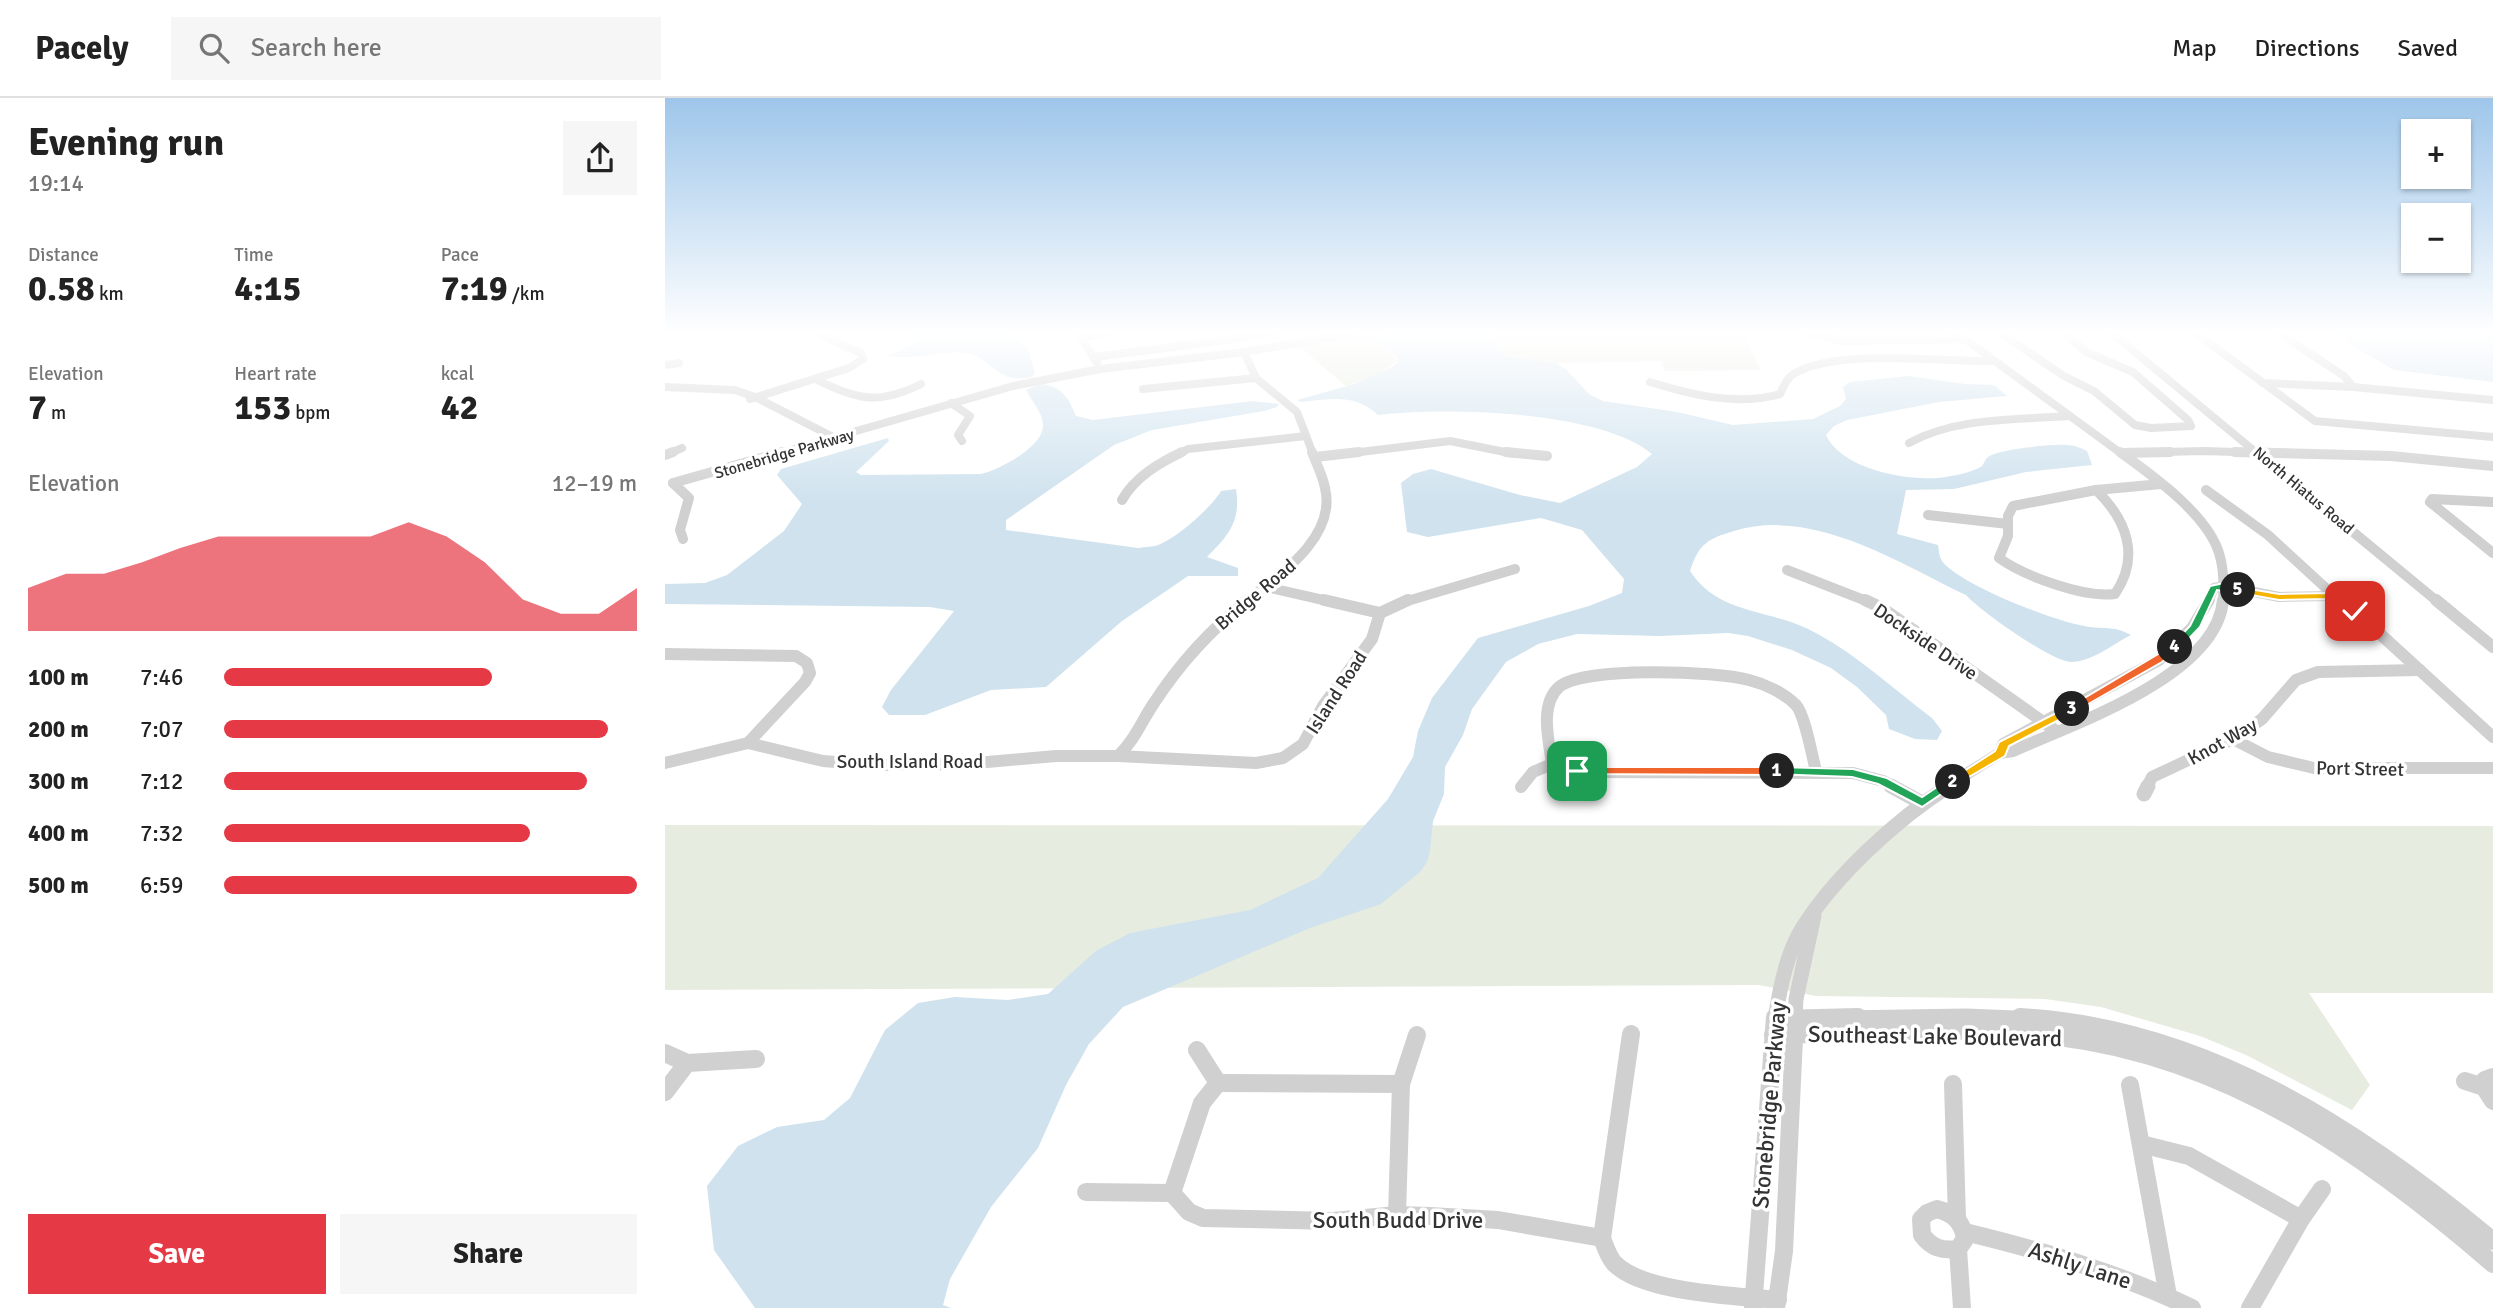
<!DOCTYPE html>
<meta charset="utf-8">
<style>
:root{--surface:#fff;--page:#f6f6f6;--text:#222;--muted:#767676;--line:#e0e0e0;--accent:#e63946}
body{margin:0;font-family:Signika,sans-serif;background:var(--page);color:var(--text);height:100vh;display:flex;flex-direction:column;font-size:26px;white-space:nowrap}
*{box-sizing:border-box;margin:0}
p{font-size:23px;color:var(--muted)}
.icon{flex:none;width:38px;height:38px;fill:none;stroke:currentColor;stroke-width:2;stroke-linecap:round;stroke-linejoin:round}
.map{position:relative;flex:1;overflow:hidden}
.sheet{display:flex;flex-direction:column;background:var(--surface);width:665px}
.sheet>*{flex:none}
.tools{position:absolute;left:1736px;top:21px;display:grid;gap:14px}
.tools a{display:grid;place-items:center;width:70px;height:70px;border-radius:0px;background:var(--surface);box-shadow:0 2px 5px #0004;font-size:35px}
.pin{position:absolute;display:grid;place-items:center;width:60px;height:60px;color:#fff;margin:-30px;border-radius:14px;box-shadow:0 4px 10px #0006}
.km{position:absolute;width:35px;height:35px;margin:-18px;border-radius:50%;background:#222;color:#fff;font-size:19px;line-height:35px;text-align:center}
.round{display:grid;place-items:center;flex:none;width:74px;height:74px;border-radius:0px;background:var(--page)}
.head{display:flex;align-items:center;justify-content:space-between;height:119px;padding:0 28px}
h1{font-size:38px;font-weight:700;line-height:52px}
.metrics{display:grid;grid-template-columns:repeat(3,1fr);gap:10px;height:119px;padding:7px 28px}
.metrics div{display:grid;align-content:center}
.metrics b{font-size:35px;font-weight:700}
.metrics small{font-size:19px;font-weight:400}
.metrics p{font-size:19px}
.chart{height:196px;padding:14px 28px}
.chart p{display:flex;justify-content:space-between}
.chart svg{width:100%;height:126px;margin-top:7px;fill:var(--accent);opacity:.7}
.button{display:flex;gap:14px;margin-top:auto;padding:14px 28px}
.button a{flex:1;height:80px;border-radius:0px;background:var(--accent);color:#fff;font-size:28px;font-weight:700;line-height:80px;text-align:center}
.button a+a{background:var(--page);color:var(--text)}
ul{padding:0 28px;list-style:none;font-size:23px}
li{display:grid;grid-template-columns:112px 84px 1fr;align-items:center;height:52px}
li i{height:18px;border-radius:9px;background:var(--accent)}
header{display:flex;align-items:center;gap:42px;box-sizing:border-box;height:98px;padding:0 35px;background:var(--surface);border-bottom:2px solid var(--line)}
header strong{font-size:33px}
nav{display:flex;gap:38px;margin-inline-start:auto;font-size:24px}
.search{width:490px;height:63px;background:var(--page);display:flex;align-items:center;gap:18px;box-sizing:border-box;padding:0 24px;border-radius:0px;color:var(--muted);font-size:26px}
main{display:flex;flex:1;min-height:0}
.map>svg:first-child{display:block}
.green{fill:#e6ecdf}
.water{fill:#cfe2ee}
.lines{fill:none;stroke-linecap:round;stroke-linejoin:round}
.minor-far4{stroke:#d0d0d0;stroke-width:8}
.minor-far3{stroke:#d0d0d0;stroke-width:10}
.minor-far2{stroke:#d0d0d0;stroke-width:12}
.minor-far1{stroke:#d0d0d0;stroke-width:15}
.minor{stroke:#d0d0d0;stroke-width:18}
.split-1{fill:#f0652b;stroke:#fff;stroke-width:2}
.split-2{fill:#22a559;stroke:#fff;stroke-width:2}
.split-3{fill:#f5b400;stroke:#fff;stroke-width:2}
.split-4{fill:#f0652b;stroke:#fff;stroke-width:2}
.split-5{fill:#22a559;stroke:#fff;stroke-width:2}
.split-6{fill:#f5b400;stroke:#fff;stroke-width:2}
.labels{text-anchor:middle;stroke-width:7;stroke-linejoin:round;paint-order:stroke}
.far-street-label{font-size:16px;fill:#333;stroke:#fff}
.street-label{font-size:19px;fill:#333;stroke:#fff}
.near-street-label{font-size:23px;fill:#333;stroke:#fff}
</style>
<header>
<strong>Pacely</strong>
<div class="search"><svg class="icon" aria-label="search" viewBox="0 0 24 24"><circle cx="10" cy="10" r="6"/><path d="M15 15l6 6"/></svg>Search here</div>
<nav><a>Map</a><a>Directions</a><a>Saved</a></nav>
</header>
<main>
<section class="sheet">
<div class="head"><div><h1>Evening run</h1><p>19:14</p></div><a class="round"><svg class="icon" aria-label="share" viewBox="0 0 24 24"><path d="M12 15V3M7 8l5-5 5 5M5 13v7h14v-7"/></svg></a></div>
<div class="metrics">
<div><p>Distance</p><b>0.58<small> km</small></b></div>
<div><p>Time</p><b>4:15</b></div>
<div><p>Pace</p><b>7:19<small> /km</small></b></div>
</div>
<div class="metrics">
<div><p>Elevation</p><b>7<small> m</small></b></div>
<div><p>Heart rate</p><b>153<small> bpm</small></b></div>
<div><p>kcal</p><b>42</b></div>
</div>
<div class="chart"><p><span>Elevation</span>12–19 m</p>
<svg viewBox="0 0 160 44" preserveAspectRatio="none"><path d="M0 44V29L10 24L20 24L30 20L40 15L50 11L60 11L70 11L80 11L90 11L100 6L110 11L120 20L130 33L140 38L150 38L160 29V44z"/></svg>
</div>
<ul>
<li><b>100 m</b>7:46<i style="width:65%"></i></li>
<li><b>200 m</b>7:07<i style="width:93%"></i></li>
<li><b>300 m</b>7:12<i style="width:88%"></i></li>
<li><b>400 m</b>7:32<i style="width:74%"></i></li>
<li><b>500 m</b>6:59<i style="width:100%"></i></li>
</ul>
<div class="button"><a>Save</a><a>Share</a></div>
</section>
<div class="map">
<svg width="1828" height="1210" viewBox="0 0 1828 1210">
<rect width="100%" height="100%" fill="#fff"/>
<g class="green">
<path d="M691 236 714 238 711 242 734 263 709 278 681 288 632 247Z"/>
<path d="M831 236H949L951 239 1078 237 1096 272 1000 273 996 263 891 265 840 258 829 246Z"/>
<path d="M0 727 1828 728V895H1644L1705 987 1687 1012 1581 957 1535 938 1436 909 1380 901 1151 898 1094 887 0 892Z"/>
</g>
<g class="water">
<path d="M247 236H346L363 251 370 275 366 279C332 287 328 260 301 255 278 251 250 263 223 258L259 241Z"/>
<path d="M720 236H831L829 246 840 258 891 265 902 272 924 296 938 303 1012 314 1068 327 1148 321 1175 308 1181 301 1178 289 1185 284 1243 278 1300 286 1329 287 1342 298 1274 304 1182 322 1169 328 1161 337C1177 373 1251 386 1286 378 1294 377 1310 373 1317 368 1319 366 1320 361 1323 359 1334 351 1387 346 1402 347 1409 347 1416 350 1422 353L1427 367 1361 374 1289 391 1241 392 1232 436 1273 447C1274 453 1274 458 1277 463 1295 487 1393 525 1424 529 1442 531 1449 528 1466 537 1448 546 1427 564 1406 564 1386 563 1315 513 1301 497 1232 464 1148 409 1069 433 1042 441 1034 446 1025 473 1053 516 1102 511 1143 531 1188 553 1227 590 1267 620L1277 633 1272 642 1250 641 1224 631 1221 617 1192 589 1166 570 1127 552 1083 538 1063 535 995 538 912 536 873 546 841 564 807 611 798 637 780 669 779 696 768 723 765 753 762 764 755 774 716 806 645 830 458 909 424 946 401 987 373 1050 326 1109 285 1181 278 1207 286 1210H90L49 1152 42 1088 73 1048 112 1029 159 1022 185 1000 220 932 253 905 290 899 343 902 383 896 431 853 465 835 585 812 653 780 723 701 748 659 753 633 767 600 813 540 924 508 957 495 959 481 917 432 876 420 763 439 742 434 736 385 748 376 766 371 855 397 895 405 972 369 987 356C936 312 778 309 713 317 690 295 666 301 636 304L632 302 689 286 727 269 734 263 733 260 711 242Z"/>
<path d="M1668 236H1828V284L1729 272Z"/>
<path d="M375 286C397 288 403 299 411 318L428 322 587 303 614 306 612 309 599 313 487 332 449 347 341 422V432L473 450C478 449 485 449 490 448 509 443 547 409 556 393L571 391C576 423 564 437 542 459L573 470V478H523L457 523 381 589 326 592 260 617H224L217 609 226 592 289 513 265 509 0 506V486L40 485 62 477 119 433 137 406 112 377 116 371 223 340 224 343 191 374 196 377 316 376C334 372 380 348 378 326 377 314 366 302 361 292Z"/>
</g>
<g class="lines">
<g class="minor-far4">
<path d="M414 236 432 265"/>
<path d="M1144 236H1166"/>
<path d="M1293 236 1457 356"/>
<path d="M1337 236 1399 278 1429 293 1470 327 1486 330 1526 328 1523 322 1468 274 1421 254 1401 236"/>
<path d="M1448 236 1593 356"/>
<path d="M1532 236 1650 323 1828 339"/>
<path d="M1616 236 1679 278 1688 289"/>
<path d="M587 237 608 236"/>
<path d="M1160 238 1174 243 1300 241"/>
<path d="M417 239 442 236"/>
<path d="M579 254 591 280 632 314 648 356"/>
<path d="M429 259 577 240 589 236"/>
<path d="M0 267 14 265"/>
<path d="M150 281C192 301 212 308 256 286"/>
<path d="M985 284C1027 297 1071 308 1115 296 1119 288 1122 279 1130 275 1175 250 1276 264 1328 263"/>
<path d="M1598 285 1688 289 1828 302"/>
<path d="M0 289 70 292 90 299 168 339"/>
<path d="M478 291 591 280"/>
<path d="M85 301 184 270 198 261 196 255 153 236"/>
<path d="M286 305 305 318 293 337 297 343"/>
<path d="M1244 345C1291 319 1351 322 1404 318"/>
<path d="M1457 355 1539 353 1635 356"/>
<path d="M3 356 17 350"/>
<path d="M111 356 348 288 435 271 579 254 685 236"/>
<path d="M514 356 523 351 641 338"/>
<path d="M679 356 785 343 850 356"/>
</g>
<g class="minor-far3">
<path d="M841 354 882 358"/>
<path d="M1455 354C1487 377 1542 416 1554 455 1559 470 1559 488 1558 504"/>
<path d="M1570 354 1726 358 1828 368"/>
<path d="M1591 354 1773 504"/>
<path d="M1457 355 1505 354"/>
<path d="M0 357 8 354"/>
<path d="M650 359 694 354"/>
<path d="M8 385 117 354"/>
<path d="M8 385 24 400 15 432 18 441"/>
<path d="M1431 392C1461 421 1476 458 1450 496 1419 500 1359 478 1334 460L1343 438V418L1348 408Z"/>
<path d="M1431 392 1496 386"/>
<path d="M1541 392 1603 437 1676 504"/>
<path d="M457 402C470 379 494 365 517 354"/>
<path d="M1828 404 1767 401 1765 404 1828 455"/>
<path d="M1263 417 1343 426"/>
<path d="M1122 472 1204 504"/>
<path d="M1559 488 1614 499 1667 498"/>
<path d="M601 489 667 504"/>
<path d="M580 504C613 478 672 440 660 390 658 378 651 365 647 354"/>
<path d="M739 504 850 471"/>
<path d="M1543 504 1549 490 1559 488"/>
</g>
<g class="minor-far2">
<path d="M659 502 715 515"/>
<path d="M1200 502 1217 510 1391 633"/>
<path d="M1673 502 1690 513 1828 639"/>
<path d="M1771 502 1828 549"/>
<path d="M715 515 743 502"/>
<path d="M0 556 131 558 142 565 145 575 140 584 83 645"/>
<path d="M1568 641 1603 659 1649 670H1828"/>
<path d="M1335 655 1338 646 1494 562 1527 530 1544 502"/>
<path d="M453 658C470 642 476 624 489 605 515 565 545 532 583 502"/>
<path d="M0 665 83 645 158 663 209 667 300 666 391 658H453L591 665 618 660 638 646 658 608 707 541 715 515"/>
<path d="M887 666C884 643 874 607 894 589 919 568 1051 573 1084 582 1100 586 1119 595 1131 607 1140 617 1147 658 1151 673"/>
<path d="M887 666 902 672 922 674 1188 675 1218 683 1229 689"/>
<path d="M856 689 868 674 887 666"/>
<path d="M1281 689 1335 655 1348 653C1408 626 1552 578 1558 502"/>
<path d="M1482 689 1487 679 1568 641 1597 621 1631 582 1653 574 1755 572"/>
</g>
<g class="minor-far1">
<path d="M1226 688 1257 705"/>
<path d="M1479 696 1483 688"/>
<path d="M1110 921 1301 918 1374 921"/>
<path d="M1110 921C1115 891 1121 856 1138 829 1171 777 1232 721 1284 688"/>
<path d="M1130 921 1131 901 1149 818"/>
</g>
<g class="minor">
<path d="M1355 919C1537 929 1692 1029 1828 1143"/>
<path d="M1110 921 1193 919"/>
<path d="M1108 937C1203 935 1299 927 1394 939 1564 960 1702 1057 1828 1166"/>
<path d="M0 955 22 965 91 961"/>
<path d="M1828 979 1820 982 1819 989 1828 1003"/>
<path d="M1800 983 1819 989"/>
<path d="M553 985 736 986"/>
<path d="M1288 986 1292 1121"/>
<path d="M1465 987 1503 1198"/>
<path d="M0 994 22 965"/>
<path d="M1476 1046 1524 1058 1636 1121"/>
<path d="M421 1094 507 1095"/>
<path d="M507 1095 524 1114 538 1120 668 1123 732 1117 765 1118 833 1122 937 1140C940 1148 943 1158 949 1165 977 1195 1072 1198 1113 1202"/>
<path d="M507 1095 537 1005 553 985 532 952"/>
<path d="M1272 1111C1288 1115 1298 1124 1300 1141L1293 1151C1277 1153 1267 1150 1257 1137L1256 1121 1262 1115Z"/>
<path d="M732 1117 736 986 752 937"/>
<path d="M1300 1134C1378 1153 1454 1175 1527 1210"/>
<path d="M937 1140 966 936"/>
<path d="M1293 1151 1297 1210"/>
<path d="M1088 1210 1110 919"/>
<path d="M1111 1210 1119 1153 1130 919"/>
<path d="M1585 1210 1636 1121 1657 1091"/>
</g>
</g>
<linearGradient id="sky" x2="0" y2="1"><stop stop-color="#9ec6ea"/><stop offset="0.58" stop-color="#fff"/><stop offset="1" stop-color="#fff" stop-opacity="0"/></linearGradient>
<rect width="1828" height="405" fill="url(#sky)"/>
<path class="split-1" d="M912 669H1112L1118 673 1112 677 907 676 905 673Z"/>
<path class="split-2" d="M1112 669 1188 671 1222 680 1257 699 1284 681H1292L1294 684 1257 709 1213 686 1187 679 1107 676V670Z"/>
<path class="split-3" d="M1407 607 1412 611 1411 613 1344 648 1340 658 1292 686H1284L1282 684 1330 653 1334 644Z"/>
<path class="split-4" d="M1510 546 1514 547V551L1497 564 1411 613 1401 611Z"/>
<path class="split-5" d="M1559 485 1577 492 1573 495 1552 492 1535 529 1514 551H1507V547L1525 528 1545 488Z"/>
<path class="split-6" d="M1573 489 1614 496 1667 495 1695 513 1687 515 1665 501 1614 502 1569 494 1568 492Z"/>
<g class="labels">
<g class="far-street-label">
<text transform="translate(119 355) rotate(-16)" y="6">Stonebridge Parkway</text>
<text transform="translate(1639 392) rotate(40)" y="6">North Hiatus Road</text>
</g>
<g class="street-label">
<text transform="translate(590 496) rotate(-40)" y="7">Bridge Road</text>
<text transform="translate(1261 543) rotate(34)" y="7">Dockside Drive</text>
<text transform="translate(671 594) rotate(-57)" y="7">Island Road</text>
<text transform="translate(1557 643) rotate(-29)" y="7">Knot Way</text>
<text x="245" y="670">South Island Road</text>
<text transform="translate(1695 670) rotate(1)" y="7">Port Street</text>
</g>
<g class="near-street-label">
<text transform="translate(1270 938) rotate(1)" y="8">Southeast Lake Boulevard</text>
<text transform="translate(1104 1007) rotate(-85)" y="8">Stonebridge Parkway</text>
<text x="733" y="1130">South Budd Drive</text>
<text transform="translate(1415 1167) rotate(18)" y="8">Ashly Lane</text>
</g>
</g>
</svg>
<div class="tools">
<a>+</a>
<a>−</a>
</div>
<div class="pin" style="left:912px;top:673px;background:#1e9e55"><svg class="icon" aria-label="arrive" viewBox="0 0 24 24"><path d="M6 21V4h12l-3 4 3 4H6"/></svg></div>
<div class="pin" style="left:1690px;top:513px;background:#d93025"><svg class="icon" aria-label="check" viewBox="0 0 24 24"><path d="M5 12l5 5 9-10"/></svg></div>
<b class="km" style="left:1112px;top:673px">1</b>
<b class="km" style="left:1288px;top:684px">2</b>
<b class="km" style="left:1407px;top:611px">3</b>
<b class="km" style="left:1510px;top:549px">4</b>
<b class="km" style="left:1573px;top:492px">5</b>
</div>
</main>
